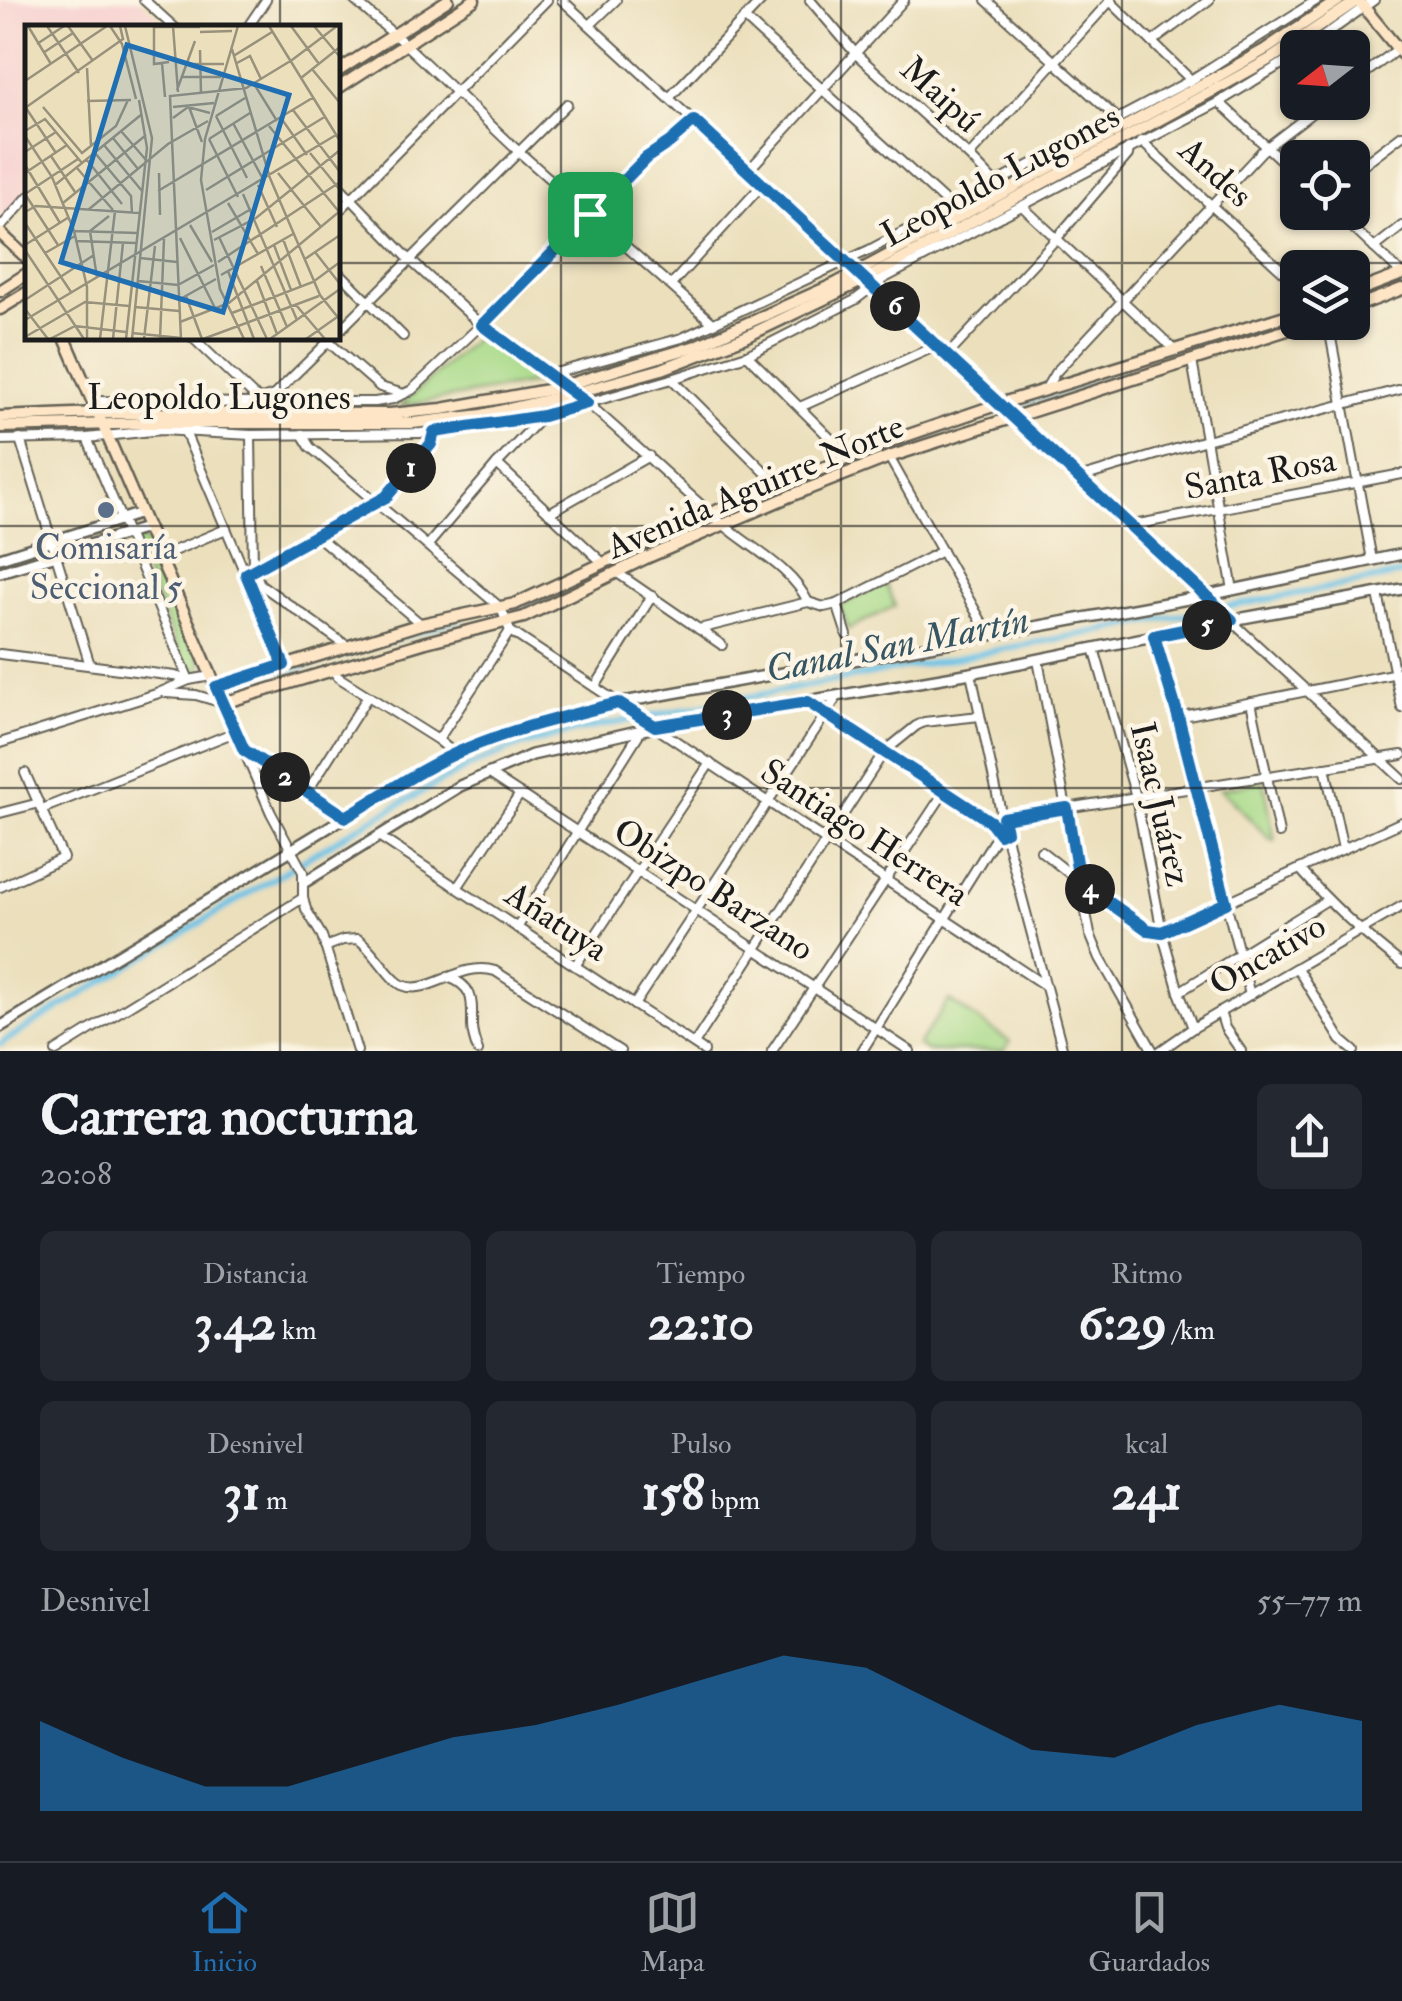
<!DOCTYPE html>
<html lang="es">
<meta charset="utf-8">
<style>
:root{--surface:#171b24;--page:#242831;--text:#f1f3f6;--muted:#9ea1a6;--line:#363941;--accent:#1f6fb2}
body{margin:0;font-family:"IM FELL Double Pica",serif;background:var(--page);color:var(--text);height:100vh;display:flex;flex-direction:column;font-size:38px;white-space:nowrap}
*{box-sizing:border-box;margin:0}
p{font-size:32px;color:var(--muted)}
.icon{flex:none;width:55px;height:55px;fill:none;stroke:currentColor;stroke-width:2;stroke-linecap:round;stroke-linejoin:round}
.map{position:relative;height:1051px;overflow:hidden}
.side{display:flex;flex-direction:column;background:var(--surface);flex:1}
.side>*{flex:none}
.needle{width:65px;rotate:253deg}
.fabs{position:absolute;left:1280px;top:30px;display:grid;gap:20px}
.fabs a{display:grid;place-items:center;width:90px;height:90px;border-radius:15px;background:var(--surface);box-shadow:0 2px 8px #0004;font-size:50px}
.pin{position:absolute;display:grid;place-items:center;width:85px;height:85px;color:#fff;margin:-42px;border-radius:20px;box-shadow:0 5px 15px #0006}
.km{position:absolute;width:50px;height:50px;margin:-25px;border-radius:50%;background:#222;color:#fff;font-size:28px;line-height:50px;text-align:center}
.round{display:grid;place-items:center;flex:none;width:105px;height:105px;border-radius:15px;background:var(--page)}
.overview{display:flex;align-items:center;justify-content:space-between;height:170px;padding:0 40px}
h1{font-size:55px;font-weight:800;line-height:75px}
.stats{display:grid;grid-template-columns:repeat(3,1fr);gap:15px;height:170px;padding:10px 40px}
.stats div{display:grid;align-content:center;border-radius:15px;background:var(--page);text-align:center}
.stats b{font-size:50px;font-weight:800}
.stats small{font-size:28px;font-weight:400}
.stats p{font-size:28px}
.chart{height:280px;padding:20px 40px}
.chart p{display:flex;justify-content:space-between}
.chart svg{width:100%;height:180px;margin-top:10px;fill:var(--accent);opacity:.7}
.tab-bar{display:flex;justify-content:space-around;align-items:center;height:140px;border-top:2px solid var(--line);background:var(--surface);font-size:28px;color:var(--muted)}
.tab-bar a{display:grid;justify-items:center;gap:5px}
.tab-bar .active{color:var(--accent)}
.map>svg:first-child{display:block}
.built{fill:#f7d0cf}
.green{fill:#a8da89;stroke:#627b52;stroke-width:2.5}
.lines{fill:none;stroke-linecap:round;stroke-linejoin:round}
.stream{stroke:#69c2e7;stroke-width:2.5}
.canal{stroke:#69c2e7;stroke-width:6}
.minor-casing{stroke:#646054;stroke-width:12}
.tertiary-casing{stroke:#646054;stroke-width:14}
.secondary-casing{stroke:#646054;stroke-width:15}
.minor{stroke:#fff;stroke-width:8}
.tertiary{stroke:#fff;stroke-width:9}
.secondary{stroke:#fde5c5;stroke-width:10}
.route-casing{stroke:#fff;stroke-width:20}
.route{stroke:#1f6fb2;stroke-width:12}
.grid{fill:none;stroke:#1c1c1c;stroke-width:2.5;stroke-opacity:0.55}
.service-dot{fill:#5c6f8a;stroke:#fcf5e5;stroke-width:4}
.labels{text-anchor:middle;stroke-width:9;stroke-linejoin:round;paint-order:stroke}
.street-label{font-size:35px;fill:#1c1c1c;stroke:#fcf5e5}
.service-label{font-size:35px;fill:#4e5e75;stroke:#fcf5e5}
.water-label{font-size:38px;font-style:italic;fill:#375663;stroke:#fcf5e5}
.inset-road{fill:none;stroke:#98917c;stroke-width:2.5}
.view{fill:#1f6fb2;fill-opacity:0.15;stroke:#1f6fb2;stroke-width:5}
.inset-edge{fill:none;stroke:#1c1c1c;stroke-width:5}
</style>
<div class="map">
<svg width="1402" height="1051" viewBox="0 0 1402 1051">
<rect width="100%" height="100%" fill="#fcf5e5"/>
<filter id="ink" filterUnits="userSpaceOnUse"><feTurbulence type="fractalNoise" baseFrequency=".01" numOctaves="2"/><feDisplacementMap in="SourceGraphic" scale="20" xChannelSelector="R" yChannelSelector="G"/><feConvolveMatrix kernelMatrix="1 2 1 2 8 2 1 2 1" color-interpolation-filters="sRGB"/></filter>
<filter id="wash" filterUnits="userSpaceOnUse"><feTurbulence type="fractalNoise" baseFrequency=".0048" numOctaves="4" result="noise"/><feDisplacementMap in="SourceGraphic" scale="40" xChannelSelector="R" yChannelSelector="G"/><feGaussianBlur stdDeviation="2.25" result="paint"/><feColorMatrix in="noise" values="0 0 0 0 0 0 0 0 0 0 0 0 0 0 0 0 0 1.4 0 .05"/><feComposite in="paint" operator="in"/></filter>
<g filter="url(#wash)">
<rect width="100%" height="100%" fill="#ebdfbc"/>
<path class="built" d="M0 0H139L171 27 28 28 27 191 0 222Z"/>
<g class="green">
<path d="M479 335 546 381 400 406Z"/>
<path d="M131 538 143 540 152 548 202 663 198 674 192 675 187 671Z"/>
<path d="M885 583 895 606 848 629 840 606Z"/>
<path d="M1264 781 1275 841 1270 839 1220 789Z"/>
<path d="M949 1000 1010 1042 1004 1051H926L918 1045Z"/>
</g>
<g class="lines">
<g class="stream">
<path d="M1352 302 1402 282"/>
<path d="M1007 410 1298 320"/>
<path d="M722 517 902 443 999 412"/>
<path d="M510 611 523 609 645 551 714 521"/>
<path d="M234 690 462 620"/>
</g>
<path class="canal" d="M0 1044 353 830 467 767 516 747 574 731 712 704 1402 574"/>
</g>
</g>
<g filter="url(#ink)">
<g class="lines">
<g class="minor-casing">
<g id="minor">
<path d="M144 0 175 28"/>
<path d="M354 0 405 44 518 151 714 324"/>
<path d="M562 0 860 274"/>
<path d="M810 0 856 54 969 156 996 184"/>
<path d="M986 0 1118 119"/>
<path d="M1109 0 1191 80"/>
<path d="M744 18 951 207"/>
<path d="M590 25 616 0"/>
<path d="M247 28 266 0"/>
<path d="M1152 42 1209 0"/>
<path d="M1307 48 1374 0"/>
<path d="M1352 83 1398 49"/>
<path d="M669 98 762 0"/>
<path d="M1219 102 1298 176"/>
<path d="M1141 141 1298 285"/>
<path d="M969 156 1111 0"/>
<path d="M748 171 904 0"/>
<path d="M1352 173 1402 135"/>
<path d="M338 185 410 260 481 325 567 388"/>
<path d="M1022 206 1176 351"/>
<path d="M338 212 547 0"/>
<path d="M1336 212 1402 274"/>
<path d="M0 228 28 197"/>
<path d="M1374 248 1402 226"/>
<path d="M338 271 403 336"/>
<path d="M871 283 1011 417 1402 779"/>
<path d="M671 285 763 184"/>
<path d="M1328 322 1372 560"/>
<path d="M338 332 567 104"/>
<path d="M193 338 254 396"/>
<path d="M324 338 380 387 404 394"/>
<path d="M747 355 849 457"/>
<path d="M947 356 1057 238 1128 155 1129 148"/>
<path d="M1192 361 1233 590"/>
<path d="M548 375 682 338 869 250 1191 80 1317 0"/>
<path d="M672 379 778 485"/>
<path d="M1045 390 1055 373 1262 151 1326 102"/>
<path d="M254 396 262 399 274 395 332 338"/>
<path d="M268 398 275 402H375L393 399 412 390 481 325 646 158 670 142 694 121"/>
<path d="M92 401 254 403"/>
<path d="M586 402C633 442 677 485 724 525 752 549 792 568 808 602"/>
<path d="M800 407 936 346"/>
<path d="M185 432 284 665"/>
<path d="M302 434 310 447 501 608 510 631 1044 985"/>
<path d="M251 435 253 569 260 584 347 646"/>
<path d="M20 439 90 665"/>
<path d="M0 440 87 438 161 430 251 435 421 433 543 416 672 379 747 355 855 300 883 279 1219 102 1298 54"/>
<path d="M889 457 989 635"/>
<path d="M497 464 603 563"/>
<path d="M1079 478 1206 440 1402 389"/>
<path d="M549 513 649 456"/>
<path d="M1128 526 1402 474"/>
<path d="M316 535 421 624"/>
<path d="M428 545 497 464 543 416"/>
<path d="M159 557 226 529"/>
<path d="M250 572 386 497 431 444 434 431"/>
<path d="M616 572 722 645"/>
<path d="M1378 594 1402 708"/>
<path d="M837 604 847 635"/>
<path d="M699 629 808 602 824 607 837 604 942 551"/>
<path d="M1154 636 1178 717 1250 995"/>
<path d="M1094 648 1136 797 1162 932 1179 992 1193 1028"/>
<path d="M0 654 175 676 189 680 211 676"/>
<path d="M1038 660 1090 934 1100 958 1153 1051"/>
<path d="M332 669 338 677 438 740 455 754"/>
<path d="M971 673 1008 845 1063 1051"/>
<path d="M595 687 652 596"/>
<path d="M166 693 196 695 223 703 271 813 303 872V898L306 909 322 936 357 1051"/>
<path d="M808 702 991 822 1000 833"/>
<path d="M1251 702 1279 833"/>
<path d="M1178 717 1402 672"/>
<path d="M438 740 510 631"/>
<path d="M0 743 156 694 189 680 87 438"/>
<path d="M245 751 346 817"/>
<path d="M1325 767 1343 849"/>
<path d="M488 773 910 1051"/>
<path d="M307 792 368 696"/>
<path d="M42 809 235 732"/>
<path d="M0 813 39 803"/>
<path d="M1003 818 1402 755"/>
<path d="M380 837 704 1051"/>
<path d="M1041 851 1079 881 1148 930 1162 932 1402 822"/>
<path d="M1300 869C1331 905 1364 935 1402 964"/>
<path d="M0 887 63 858 25 773"/>
<path d="M457 888 520 794"/>
<path d="M517 928 642 729"/>
<path d="M325 947 343 940 358 939C374 950 389 979 402 985 429 997 460 960 495 971L620 1051"/>
<path d="M575 966 710 763"/>
<path d="M1297 968 1341 1040 1354 1051"/>
<path d="M448 977C475 987 472 1001 472 1026 472 1034 475 1043 478 1051"/>
<path d="M1179 992 1327 900"/>
<path d="M634 1005 837 697"/>
<path d="M1220 1012 1225 1028 1241 1051"/>
<path d="M694 1044 884 752 916 726 924 722 980 716"/>
<path d="M56 1051 303 898"/>
<path d="M772 1051 945 791"/>
<path d="M862 1051 996 837 1006 831"/>
<path d="M1160 1051 1193 1028 1402 906"/>
</g>
</g>
<g class="tertiary-casing">
<g id="tertiary">
<path d="M0 558 141 513"/>
<path d="M0 572 146 528"/>
<path d="M305 882 460 786 532 755 655 727 971 673 1232 620 1402 589"/>
<path d="M0 1027 421 771 465 749 504 734 618 703 1204 596 1402 554"/>
</g>
</g>
<g class="secondary-casing">
<g id="secondary">
<path d="M338 71 448 0"/>
<path d="M338 88 474 0"/>
<path d="M0 233 28 259"/>
<path d="M0 291 28 273"/>
<path d="M1352 293 1402 274"/>
<path d="M1352 308 1402 289"/>
<path d="M0 309 28 292"/>
<path d="M65 338 223 703 426 642 524 617 646 558 790 496 889 457 1312 322"/>
<path d="M0 417 98 413 390 414 442 409 553 389 696 346 837 283 1218 76 1266 49 1339 0"/>
<path d="M0 427 154 423H413L482 415 557 398 662 369 745 337 866 279 1227 83 1272 58 1358 0 1402 54"/>
<path d="M216 687 421 624 515 604 711 513 891 441 999 404 1298 312"/>
</g>
</g>
<use href="#minor" class="minor"/>
<use href="#tertiary" class="tertiary"/>
<use href="#secondary" class="secondary"/>
</g>
</g>
<g class="lines" filter="url(#ink)">
<g class="route-casing">
<path id="route" d="M694 121 1232 620 1154 636 1178 716 1226 903 1162 932 1148 930 1079 881 1067 808 1003 818 1006 831 1000 834 991 822 808 702 655 726 618 703C567 716 516 728 468 748 425 766 386 793 346 817L244 750 216 687 284 665 246 574 386 497 431 444 434 432 543 416 587 403 482 325 646 158 670 142Z"/>
</g>
<use href="#route" class="route"/>
</g>
<path class="grid" d="M280 0V28M561 0V1051M841 0V1051M1122 0V1051M0 263H28M338 263H1402M280 338V1051M0 526H1402M0 788H1402"/>
<circle class="service-dot" cx="106" cy="510" r="10"/>
<g class="labels">
<g class="street-label">
<text transform="translate(941 94) rotate(42)" y="12">Maipú</text>
<text transform="translate(1216 172) rotate(42)" y="12">Andes</text>
<text transform="translate(1000 175) rotate(-28)" y="12">Leopoldo Lugones</text>
<text x="219" y="409">Leopoldo Lugones</text>
<text transform="translate(1260 473) rotate(-11)" y="12">Santa Rosa</text>
<text transform="translate(755 486) rotate(-23)" y="12">Avenida Aguirre Norte</text>
<text transform="translate(1161 804) rotate(77)" y="12">Isaac Juárez</text>
<text transform="translate(865 832) rotate(33)" y="12">Santiago Herrera</text>
<text transform="translate(714 889) rotate(33)" y="12">Obizpo Barzano</text>
<text transform="translate(557 921) rotate(33)" y="12">Añatuya</text>
<text transform="translate(1267 954) rotate(-30)" y="12">Oncativo</text>
</g>
<g class="service-label">
<text x="106" y="559">Comisaría<tspan x="106" dy="40">Seccional 5</tspan></text>
</g>
<g class="water-label">
<text transform="translate(897 644) rotate(-11)" y="13">Canal San Martín</text>
</g>
</g>
<g transform="translate(25 25)">
<rect width="315" height="315" fill="#ebdfbc"/>
<path class="inset-road" d="M3 1 26 39M22 1 54 48M43 1 68 36M85 1 97 19 111 74M100 1 127 113 107 314M129 1V39L144 37M148 1 153 67M213 1 180 114 176 155 195 264 219 314M244 1 315 116M266 1 294 39M289 1 315 32M129 2H175M175 7 207 6M12 19 39 1M207 24 245 153 295 270 315 295M175 25 176 68M18 28 48 8M210 30 247 7M267 35 312 1M137 38 140 72M212 38 225 31 236 54M163 39H199M62 43 66 121M287 44 315 78M157 52H196M276 53 315 22M0 56 82 1M229 59 252 96M152 65 170 16M62 76 106 75M18 82 57 128 91 101 103 75M148 82 189 78M164 82 177 117M0 83 98 14 95 1M1 83 31 128M268 85 315 147M191 91 222 153M191 91 220 73M148 93 163 82 185 88M256 93 282 130M208 98 239 156M244 101 315 188M0 106 20 94 57 138M96 106 121 135M0 111 27 152 49 206 62 262V314M88 113 113 144M184 114 213 172M184 114 225 88M79 120 117 166M0 127 31 107M70 128 106 171 107 188M285 128 315 165M26 131 50 167M62 135 97 179M0 140 35 198M52 143 88 185M0 148 42 120M134 148 135 190M253 148 296 202M30 160 117 89M233 160 252 202M181 165 301 91M133 166 289 72M0 169 53 134M0 169 33 220M218 169 272 295M38 178 121 110M203 178 233 229M63 185 143 119 183 96M0 187 11 181 114 188M0 198 46 267M165 200 187 237M49 206 112 208M187 207 226 184M194 212 242 314M155 213 190 283M258 214 276 262M189 215 231 193 315 125M51 216 111 218M0 220 44 192M249 220 266 265M0 225 59 314M290 227 315 259M20 228 50 211M115 233 152 237M280 234 315 210M193 237 315 157M236 241 262 302M203 246 229 314M196 250 268 209M72 253 65 206 84 191M113 256 153 260 189 240M232 256 252 309M161 271 177 314M157 273 191 254M0 275 69 230M271 280 300 314M110 282 154 286M0 284 23 314M207 288 288 257 315 237M0 295 311 110M155 297 204 278 315 186M107 308 156 313M0 312 60 277 104 281M25 314 50 301 101 307M75 314 90 186M88 314 98 218M101 314 122 123 114 75M119 314 130 221M135 314 139 214M156 314 145 71 221 63 267 35M178 314 294 271M245 314 315 264M281 314 315 290"/>
<path class="view" d="M102 20 264 70 198 287 36 237Z"/>
<rect width="315" height="315" class="inset-edge"/>
</g>
</svg>
<div class="fabs">
<a><svg class="needle" viewBox="-14 -14 28 28"><path d="M0-13l5 13h-10z" fill="#e53935"/><path d="M0 13l5-13h-10z" fill="#9ea1a6"/></svg></a>
<a><svg class="icon" aria-label="locate" viewBox="0 0 24 24"><circle cx="12" cy="12" r="6"/><path d="M12 2v4M12 18v4M2 12h4M18 12h4"/></svg></a>
<a><svg class="icon" aria-label="layers" viewBox="0 0 24 24"><path d="M12 4l9 5-9 5-9-5zM3 14l9 5 9-5"/></svg></a>
</div>
<div class="pin" style="left:590px;top:214px;background:#1e9e55"><svg class="icon" aria-label="arrive" viewBox="0 0 24 24"><path d="M6 21V4h12l-3 4 3 4H6"/></svg></div>
<b class="km" style="left:411px;top:468px">1</b>
<b class="km" style="left:285px;top:777px">2</b>
<b class="km" style="left:727px;top:715px">3</b>
<b class="km" style="left:1090px;top:889px">4</b>
<b class="km" style="left:1207px;top:625px">5</b>
<b class="km" style="left:895px;top:306px">6</b>
</div>
<section class="side">
<div class="overview"><div><h1>Carrera nocturna</h1><p>20:08</p></div><a class="round"><svg class="icon" aria-label="share" viewBox="0 0 24 24"><path d="M12 15V3M7 8l5-5 5 5M5 13v7h14v-7"/></svg></a></div>
<div class="stats">
<div><p>Distancia</p><b>3.42<small> km</small></b></div>
<div><p>Tiempo</p><b>22:10</b></div>
<div><p>Ritmo</p><b>6:29<small> /km</small></b></div>
</div>
<div class="stats">
<div><p>Desnivel</p><b>31<small> m</small></b></div>
<div><p>Pulso</p><b>158<small> bpm</small></b></div>
<div><p>kcal</p><b>241</b></div>
</div>
<div class="chart"><p><span>Desnivel</span>55–77 m</p>
<svg viewBox="0 0 160 44" preserveAspectRatio="none"><path d="M0 44V22L10 31L20 38L30 38L40 32L50 26L60 23L70 18L80 12L90 6L100 9L110 19L120 29L130 31L140 23L150 18L160 22V44z"/></svg>
</div>
</section>
<nav class="tab-bar">
<a class="active"><svg class="icon" aria-label="home" viewBox="0 0 24 24"><path d="M3 11l9-7 9 7M6 9v11h12V9"/></svg>Inicio</a>
<a><svg class="icon" aria-label="map" viewBox="0 0 24 24"><path d="M3 6l6-2 6 2 6-2v14l-6 2-6-2-6 2zM9 4v14M15 6v14"/></svg>Mapa</a>
<a><svg class="icon" aria-label="saved" viewBox="0 0 24 24"><path d="M7 4h10v16l-5-4-5 4z"/></svg>Guardados</a>
</nav>
